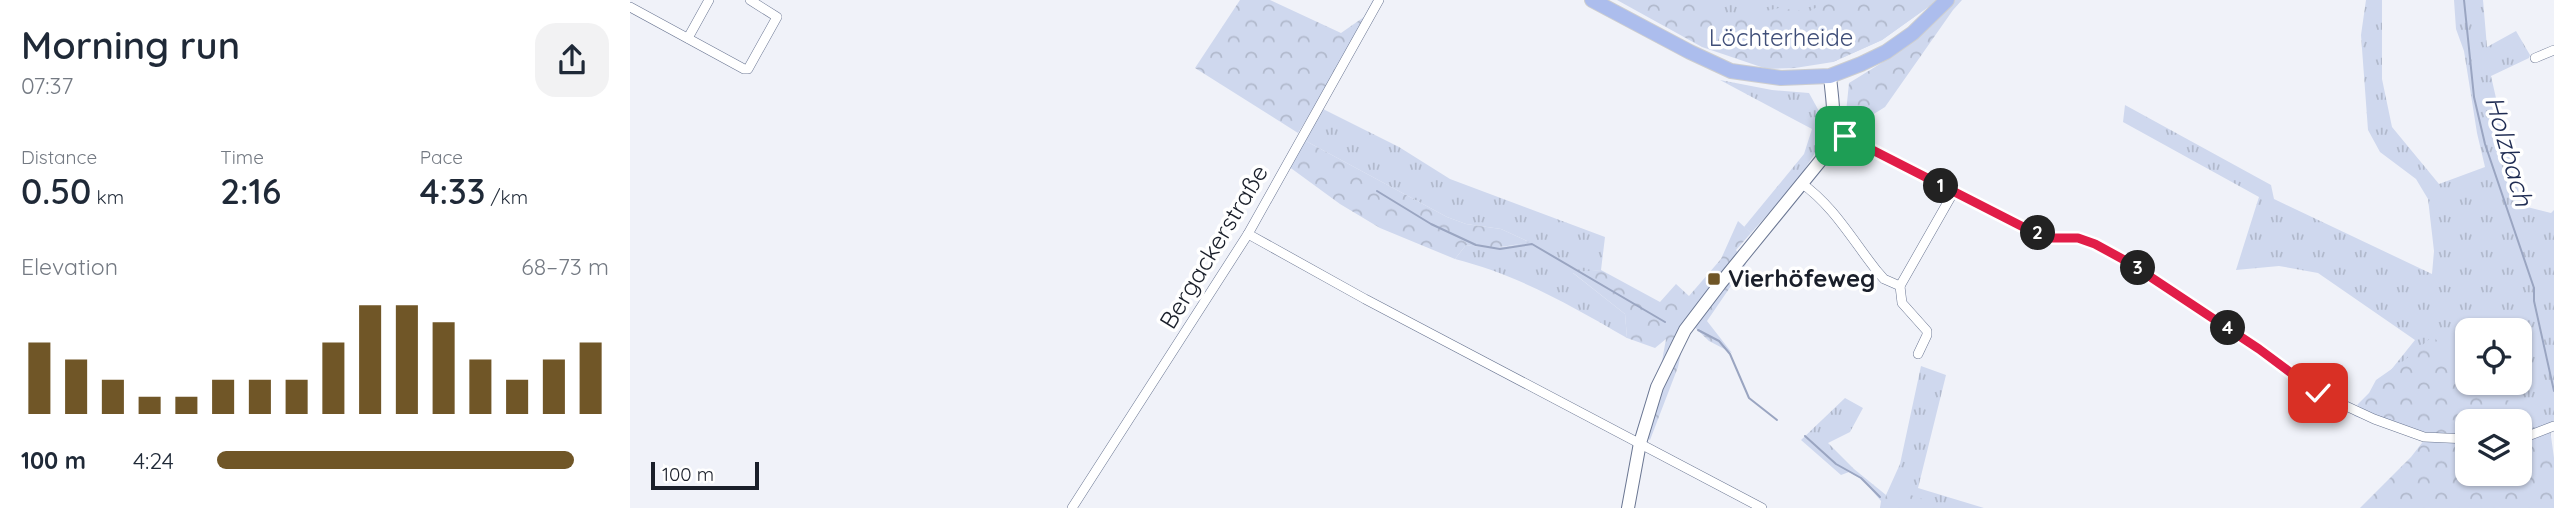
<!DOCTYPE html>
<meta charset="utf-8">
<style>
:root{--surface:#fff;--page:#f2f2f3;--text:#1f2937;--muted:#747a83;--accent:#705627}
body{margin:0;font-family:Quicksand,sans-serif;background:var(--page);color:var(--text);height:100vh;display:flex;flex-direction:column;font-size:26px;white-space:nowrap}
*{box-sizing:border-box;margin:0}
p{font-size:23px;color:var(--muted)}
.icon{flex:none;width:38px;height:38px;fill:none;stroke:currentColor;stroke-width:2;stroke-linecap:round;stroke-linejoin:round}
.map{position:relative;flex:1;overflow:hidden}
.sheet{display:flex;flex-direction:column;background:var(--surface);width:630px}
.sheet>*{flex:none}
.tools{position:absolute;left:1825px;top:318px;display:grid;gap:14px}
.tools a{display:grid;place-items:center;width:77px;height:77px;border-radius:14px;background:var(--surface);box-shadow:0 2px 5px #0004;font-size:35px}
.scale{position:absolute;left:21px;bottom:18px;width:108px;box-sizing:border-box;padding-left:7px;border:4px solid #1a1f2a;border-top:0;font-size:19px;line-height:24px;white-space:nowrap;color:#1a1f2a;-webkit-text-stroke:5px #fff;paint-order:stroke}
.pin{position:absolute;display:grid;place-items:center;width:60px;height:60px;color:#fff;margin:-30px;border-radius:14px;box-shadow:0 4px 10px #0006}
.km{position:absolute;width:35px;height:35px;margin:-18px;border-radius:50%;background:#222;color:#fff;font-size:19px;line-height:35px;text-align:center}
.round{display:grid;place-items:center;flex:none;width:74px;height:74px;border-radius:21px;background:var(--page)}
.head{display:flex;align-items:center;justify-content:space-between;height:119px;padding:0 21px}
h1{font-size:38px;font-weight:600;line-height:52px}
.metrics{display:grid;grid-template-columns:repeat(3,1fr);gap:10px;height:119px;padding:7px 21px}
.metrics div{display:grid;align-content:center}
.metrics b{font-size:35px;font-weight:600}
.metrics small{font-size:19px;font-weight:400}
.metrics p{font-size:19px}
.chart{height:196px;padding:14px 21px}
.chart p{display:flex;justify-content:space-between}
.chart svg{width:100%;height:126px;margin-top:7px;stroke:var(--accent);stroke-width:6}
ul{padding:0 21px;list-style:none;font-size:23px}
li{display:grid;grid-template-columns:112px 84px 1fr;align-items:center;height:52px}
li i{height:18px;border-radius:9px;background:var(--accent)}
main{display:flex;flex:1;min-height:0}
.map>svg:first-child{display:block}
.grass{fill:url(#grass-tufts);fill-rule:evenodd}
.forest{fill:url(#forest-crowns)}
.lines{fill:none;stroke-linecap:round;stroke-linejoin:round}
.stream{stroke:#9aa5c1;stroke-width:2}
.minor-casing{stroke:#6a7692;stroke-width:10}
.secondary-casing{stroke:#6a7692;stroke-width:14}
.primary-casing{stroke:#cdced0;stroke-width:16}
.minor{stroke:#fff;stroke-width:9}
.secondary{stroke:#fff;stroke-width:12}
.primary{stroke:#acbded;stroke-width:14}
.route-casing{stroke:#fff;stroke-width:14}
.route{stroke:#e11d48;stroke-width:9}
.poi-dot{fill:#705627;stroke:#fff;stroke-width:2.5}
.labels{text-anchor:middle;stroke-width:7;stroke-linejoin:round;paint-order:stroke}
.park-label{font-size:24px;fill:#3f4e78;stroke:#fff}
.street-label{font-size:24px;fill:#1a1f2a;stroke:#fff}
.poi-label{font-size:24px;font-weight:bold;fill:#1a1f2a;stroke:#fff;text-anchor:start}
.water-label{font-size:26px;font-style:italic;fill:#1e2b52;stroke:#fff}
</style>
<main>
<section class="sheet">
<div class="head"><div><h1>Morning run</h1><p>07:37</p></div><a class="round"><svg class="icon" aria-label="share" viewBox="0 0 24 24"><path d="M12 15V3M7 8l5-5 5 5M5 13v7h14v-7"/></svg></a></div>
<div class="metrics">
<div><p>Distance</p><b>0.50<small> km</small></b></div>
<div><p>Time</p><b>2:16</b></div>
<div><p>Pace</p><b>4:33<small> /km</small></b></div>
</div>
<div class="chart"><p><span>Elevation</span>68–73 m</p>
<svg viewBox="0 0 160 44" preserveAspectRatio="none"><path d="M5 44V19M15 44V25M25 44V32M35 44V38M45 44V38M55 44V32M65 44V32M75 44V32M85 44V19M95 44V6M105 44V6M115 44V12M125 44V25M135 44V32M145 44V25M155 44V19"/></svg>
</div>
<ul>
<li><b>100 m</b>4:24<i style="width:91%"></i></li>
</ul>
</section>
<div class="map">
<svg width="1924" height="508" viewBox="0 0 1924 508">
<defs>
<pattern id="grass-tufts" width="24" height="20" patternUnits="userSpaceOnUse" patternTransform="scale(1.75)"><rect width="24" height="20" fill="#cfd8ee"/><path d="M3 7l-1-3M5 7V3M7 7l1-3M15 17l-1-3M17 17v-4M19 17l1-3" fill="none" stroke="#b1b9cc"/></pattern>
<pattern id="forest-crowns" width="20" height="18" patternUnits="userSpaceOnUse" patternTransform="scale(1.75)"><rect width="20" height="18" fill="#cfd8ee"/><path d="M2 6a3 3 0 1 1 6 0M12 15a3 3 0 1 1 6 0" fill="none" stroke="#b1b9cc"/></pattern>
</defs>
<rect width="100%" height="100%" fill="#f0f2f9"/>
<g class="grass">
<path d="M1022 0H1308L1252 40 1203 62Z"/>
<path d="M1736 0H1752V79L1762 127 1809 184 1855 167 1847 133 1834 51 1826 29 1824 0H1853L1857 47 1886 31 1900 55 1899 58 1861 76 1882 169 1893 206 1921 213 1924 210V428L1890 437V422H1838L1785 435 1724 416 1785 340 1688 273 1649 266 1606 270 1629 197 1493 122 1495 105 1641 185 1644 199 1802 274 1804 251 1798 199 1786 179 1750 152 1738 130 1731 35ZM1838 331H1890V383H1838Z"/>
<path d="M1090 80 1142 90 1179 93 1190 113 1192 142 1166 183 1121 233 1114 227 1174 154 1182 129Z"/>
<path d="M689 107 769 147 820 179 975 237 971 270 943 273 995 314 997 338C942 306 888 275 825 259L836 245C857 248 878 249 897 241L871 229 836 224 817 217 674 140Z"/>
<path d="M1291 366 1316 375 1288 488 1354 508H1250L1251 501 1233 480 1219 472 1211 475 1171 440 1215 398 1233 408 1220 432 1198 443 1224 469 1256 495 1270 464Z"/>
</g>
<g class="forest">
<path d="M610 0H640L711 33 734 17 743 0H752L668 133 565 68Z"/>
<path d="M987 0H1055L1092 21 1149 8 1178 12 1200 0H1308L1252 40 1203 62 1165 68 1137 69 1072 47Z"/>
<path d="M1324 0H1332L1323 10 1255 107 1231 122 1230 141 1214 132 1219 83C1262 57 1292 39 1324 0Z"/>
<path d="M674 140 817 217 836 224 871 229 899 242C877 247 858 249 836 245L825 259 750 228 710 204 658 166Z"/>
<path d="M1108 221 1121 233 1106 250 1116 264 1077 321 1102 353 1079 341 1058 321 1048 367 1020 440 1006 433 1020 387 1032 361 1036 339 1025 348 997 338 995 314 942 272 971 270 1030 302 1046 284 1059 296 1091 259Z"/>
<path d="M1803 336 1837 375 1838 383H1848L1865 397 1880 401 1883 422H1838V474H1890V438L1920 429 1924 458V508H1730L1781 457 1795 439 1791 432 1734 410 1727 405 1739 393 1746 380 1776 359Z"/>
<path d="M1260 488 1319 508H1250Z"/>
</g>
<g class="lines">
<g class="stream">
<path d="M1834 0 1844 97 1855 144 1904 288V301L1924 391"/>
<path d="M747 191 801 224 846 245 870 249 902 244 1035 322"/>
<path d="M1068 330 1089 341 1100 354 1119 398 1147 420"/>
<path d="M1175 436 1206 464 1231 478 1250 497"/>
</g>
<g class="minor-casing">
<g id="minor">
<path d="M0 7 114 69H118L147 17 120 0"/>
<path d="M58 38 79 0"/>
<path d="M1905 58 1924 50"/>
<path d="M1203 134 1215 136 1401 231 1423 238H1448L1466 244 1498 262 1629 349 1688 393 1744 419 1794 437 1838 439"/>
<path d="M1171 183C1203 205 1223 241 1247 271L1254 279 1270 286 1272 303 1297 331V335L1288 354"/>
<path d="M618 234 735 299 1132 508"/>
<path d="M1270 286 1323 193"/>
<path d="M1890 439 1924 426"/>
<path d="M442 508 618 234 749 0"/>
</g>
</g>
<g class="secondary-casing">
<path id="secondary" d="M998 508 1010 443 1027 387 1055 330 1090 284 1191 160C1209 127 1203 111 1200 76"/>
</g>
<g class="primary-casing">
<path id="primary" d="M962 0 1060 52 1101 71 1151 78 1200 76 1231 64 1256 52 1283 33 1317 0"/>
</g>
<use href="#minor" class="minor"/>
<use href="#secondary" class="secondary"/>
<use href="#primary" class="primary"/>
</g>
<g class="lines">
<g class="route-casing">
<path id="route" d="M1215 136 1401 231 1423 238H1448L1465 244 1498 262 1629 349 1688 393"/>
</g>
<use href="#route" class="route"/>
</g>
<rect class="poi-dot" x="1077" y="272" width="14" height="14" rx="3.5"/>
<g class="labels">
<g class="park-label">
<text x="1151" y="46">Löchterheide</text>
</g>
<g class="street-label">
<text transform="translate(584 247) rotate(-59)" y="8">Bergackerstraße</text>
</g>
<g class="poi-label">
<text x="1098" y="287">Vierhöfeweg</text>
</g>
<g class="water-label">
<text transform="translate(1879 151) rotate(74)" y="9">Holzbach</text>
</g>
</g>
</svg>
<div class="tools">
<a><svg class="icon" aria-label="locate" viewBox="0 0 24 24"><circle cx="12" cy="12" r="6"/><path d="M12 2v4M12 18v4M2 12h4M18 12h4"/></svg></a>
<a><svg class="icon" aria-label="layers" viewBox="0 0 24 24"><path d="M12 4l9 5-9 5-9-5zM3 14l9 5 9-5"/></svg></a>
</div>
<div class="scale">100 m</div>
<div class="pin" style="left:1215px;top:136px;background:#1e9e55"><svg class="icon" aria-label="arrive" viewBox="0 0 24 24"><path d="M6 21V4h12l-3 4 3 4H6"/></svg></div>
<div class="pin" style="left:1688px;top:393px;background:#d93025"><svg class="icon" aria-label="check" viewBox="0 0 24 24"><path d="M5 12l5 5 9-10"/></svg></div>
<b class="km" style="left:1311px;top:186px">1</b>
<b class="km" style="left:1408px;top:233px">2</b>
<b class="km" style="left:1508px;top:268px">3</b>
<b class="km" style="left:1598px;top:328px">4</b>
</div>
</main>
